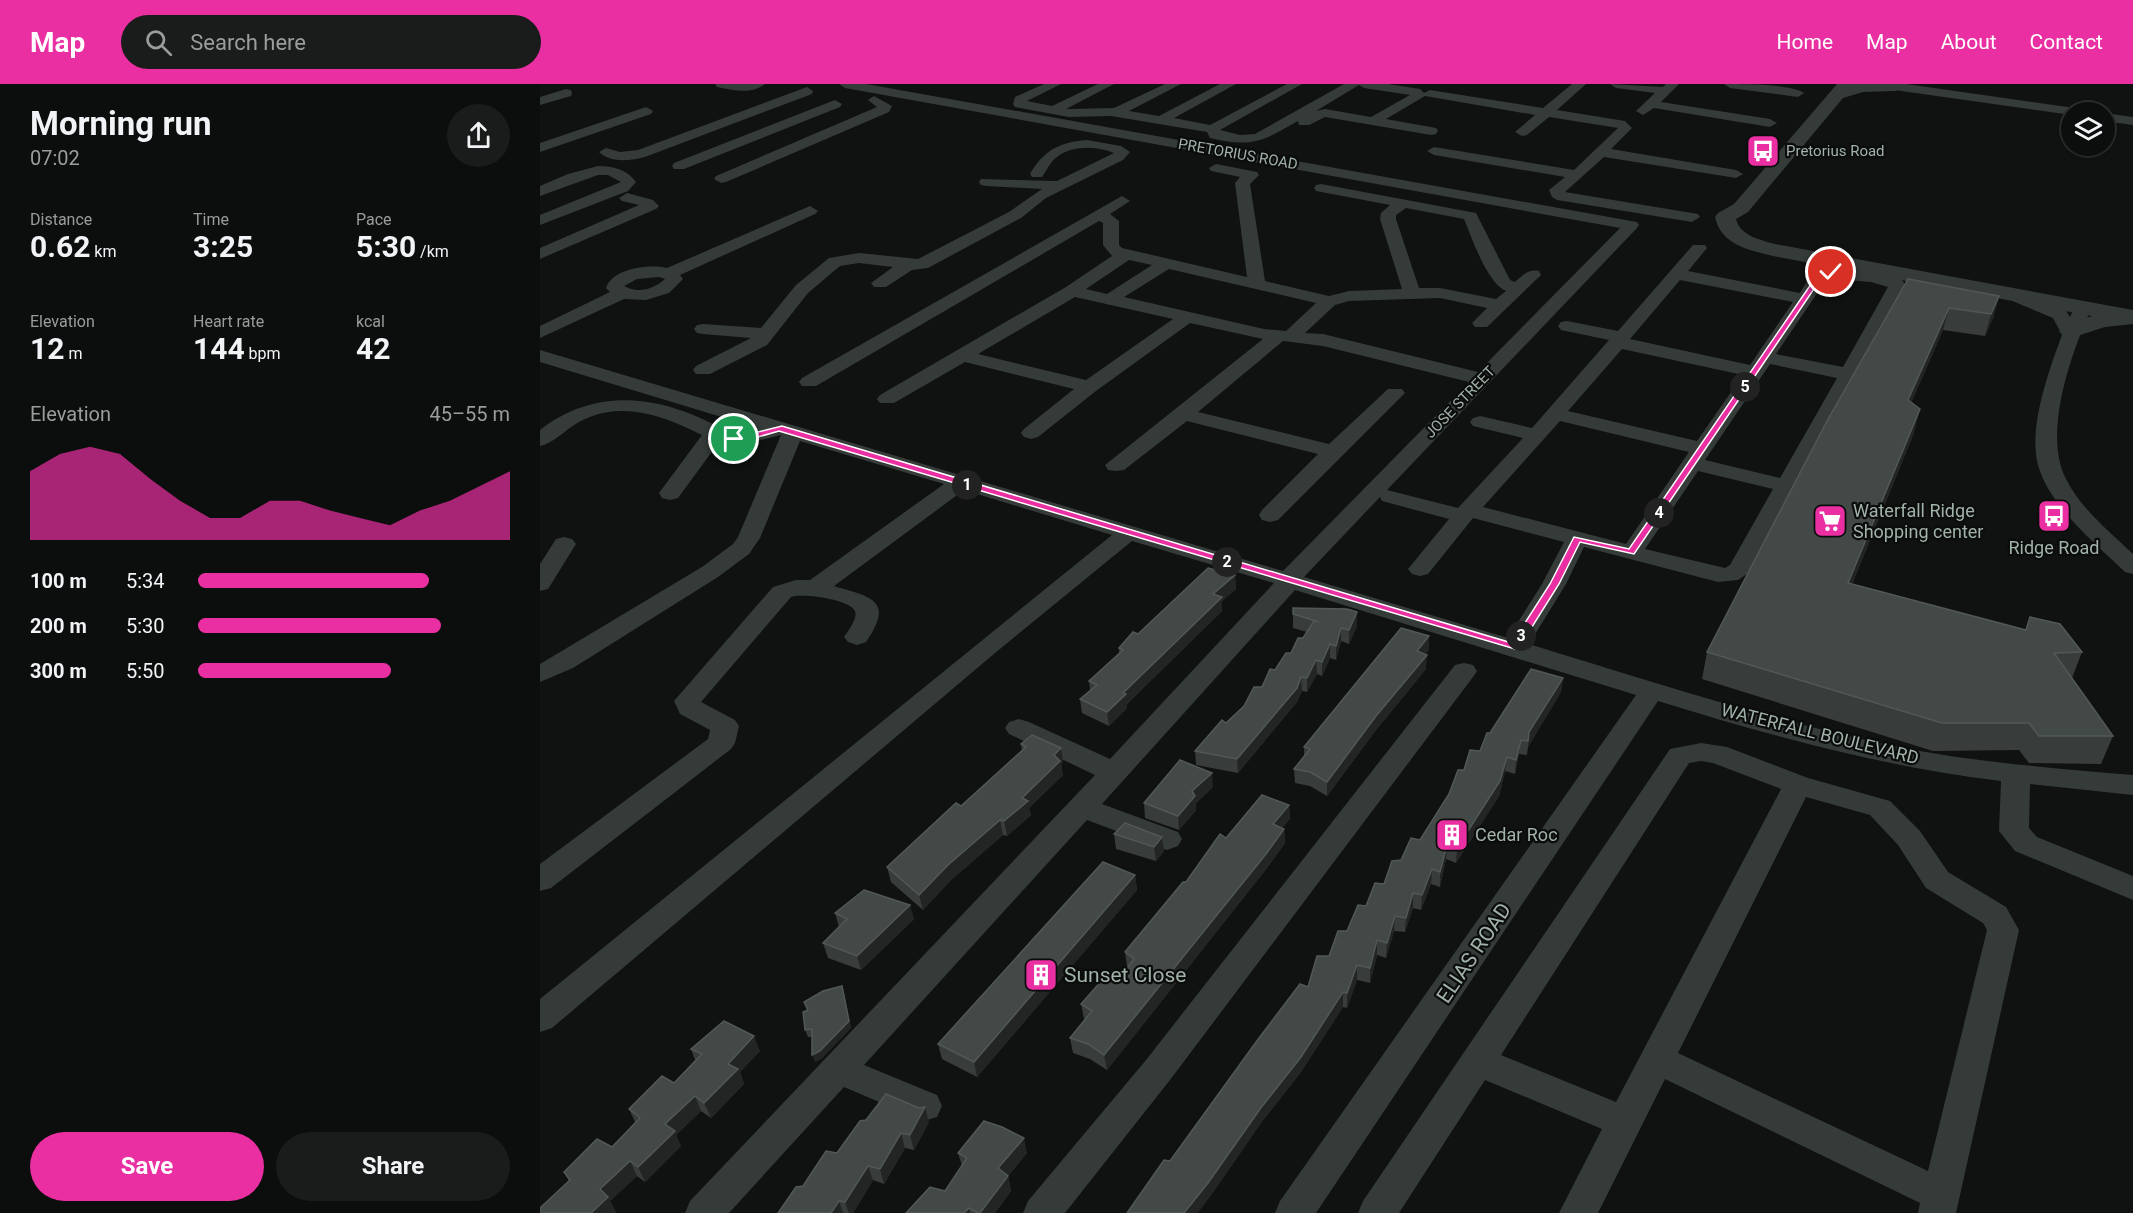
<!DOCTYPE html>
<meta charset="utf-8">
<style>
:root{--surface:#0c0d0d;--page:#1a1b1b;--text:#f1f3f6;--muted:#9a9c9d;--line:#2c2d2e;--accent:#ea2fa2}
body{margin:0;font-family:Roboto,sans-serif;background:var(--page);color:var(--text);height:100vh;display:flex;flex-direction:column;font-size:22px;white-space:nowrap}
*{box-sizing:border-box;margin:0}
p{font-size:20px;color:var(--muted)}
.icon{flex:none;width:33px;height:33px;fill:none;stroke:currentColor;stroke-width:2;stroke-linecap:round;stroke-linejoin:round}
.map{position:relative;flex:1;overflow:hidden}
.panel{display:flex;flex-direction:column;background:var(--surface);width:540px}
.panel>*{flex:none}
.fabs{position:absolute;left:1521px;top:18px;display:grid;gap:12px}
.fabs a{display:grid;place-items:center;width:54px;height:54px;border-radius:50%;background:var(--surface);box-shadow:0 2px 4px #0004,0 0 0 2px var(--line);font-size:30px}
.pin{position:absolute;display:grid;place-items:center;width:51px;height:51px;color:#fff;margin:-26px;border:3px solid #fff;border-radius:50%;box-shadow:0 2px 6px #0007}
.km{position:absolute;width:30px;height:30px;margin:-15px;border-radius:50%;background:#222;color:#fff;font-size:16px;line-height:30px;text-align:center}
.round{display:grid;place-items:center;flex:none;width:63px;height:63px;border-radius:32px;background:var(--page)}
.headline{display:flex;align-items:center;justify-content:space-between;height:102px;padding:0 30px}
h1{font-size:33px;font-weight:700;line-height:45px}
.stats{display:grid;grid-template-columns:repeat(3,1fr);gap:9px;height:102px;padding:6px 30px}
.stats div{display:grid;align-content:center}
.stats b{font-size:30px;font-weight:700}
.stats small{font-size:16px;font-weight:400}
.stats p{font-size:16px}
.chart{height:168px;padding:12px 30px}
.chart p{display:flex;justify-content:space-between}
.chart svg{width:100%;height:108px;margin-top:6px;fill:var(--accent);opacity:.7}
.cta{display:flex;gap:12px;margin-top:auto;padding:12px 30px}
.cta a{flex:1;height:69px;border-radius:36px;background:var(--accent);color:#fff;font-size:24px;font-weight:700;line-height:69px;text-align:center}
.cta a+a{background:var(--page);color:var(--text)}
ul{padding:0 30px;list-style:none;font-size:20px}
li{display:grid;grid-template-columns:96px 72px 1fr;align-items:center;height:45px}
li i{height:15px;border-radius:8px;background:var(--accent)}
header{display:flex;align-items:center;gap:36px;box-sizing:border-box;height:84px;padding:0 30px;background:var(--accent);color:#fff}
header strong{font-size:28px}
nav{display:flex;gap:33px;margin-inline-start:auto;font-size:21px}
.search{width:420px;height:54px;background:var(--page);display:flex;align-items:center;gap:15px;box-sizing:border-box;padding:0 21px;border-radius:33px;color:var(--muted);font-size:22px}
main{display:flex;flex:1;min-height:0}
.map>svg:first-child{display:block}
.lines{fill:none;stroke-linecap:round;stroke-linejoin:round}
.minor{fill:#353b39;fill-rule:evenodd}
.tertiary{fill:#353b39;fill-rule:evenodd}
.wall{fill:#383c3a}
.shaded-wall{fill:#232525}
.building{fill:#434946;stroke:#525955;stroke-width:1.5}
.route{fill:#ea2fa2;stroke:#fff;stroke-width:1.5}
.labels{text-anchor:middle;stroke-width:4.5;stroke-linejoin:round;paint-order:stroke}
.far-poi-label{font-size:15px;fill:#a1b2a8;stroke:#0b0c0c;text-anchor:start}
.far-street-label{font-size:15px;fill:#a1b2a8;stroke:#0b0c0c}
.poi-label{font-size:18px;fill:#a1b2a8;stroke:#0b0c0c;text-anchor:start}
.street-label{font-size:18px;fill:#a1b2a8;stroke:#0b0c0c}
.near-street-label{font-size:21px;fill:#a1b2a8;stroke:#0b0c0c}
.near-poi-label{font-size:21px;fill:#a1b2a8;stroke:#0b0c0c;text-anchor:start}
</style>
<header>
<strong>Map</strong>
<div class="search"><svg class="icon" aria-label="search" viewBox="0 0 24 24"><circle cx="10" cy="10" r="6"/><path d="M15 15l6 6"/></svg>Search here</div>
<nav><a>Home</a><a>Map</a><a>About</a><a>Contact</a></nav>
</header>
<main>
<section class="panel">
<div class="headline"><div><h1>Morning run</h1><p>07:02</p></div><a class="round"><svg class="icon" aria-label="share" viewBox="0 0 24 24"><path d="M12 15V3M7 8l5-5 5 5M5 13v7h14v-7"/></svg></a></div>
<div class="stats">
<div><p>Distance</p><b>0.62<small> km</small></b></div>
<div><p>Time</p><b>3:25</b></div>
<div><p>Pace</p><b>5:30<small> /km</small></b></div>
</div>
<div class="stats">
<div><p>Elevation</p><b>12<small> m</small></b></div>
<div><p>Heart rate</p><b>144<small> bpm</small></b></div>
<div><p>kcal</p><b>42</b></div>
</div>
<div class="chart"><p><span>Elevation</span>45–55 m</p>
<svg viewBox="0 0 160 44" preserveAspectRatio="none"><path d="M0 44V16L10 9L20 6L30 9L40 19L50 28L60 35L70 35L80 28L90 28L100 32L110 35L120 38L130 32L140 28L150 22L160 16V44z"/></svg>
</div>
<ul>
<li><b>100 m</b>5:34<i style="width:74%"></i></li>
<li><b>200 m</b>5:30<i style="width:78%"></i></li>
<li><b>300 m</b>5:50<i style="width:62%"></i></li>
</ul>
<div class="cta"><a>Save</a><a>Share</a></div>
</section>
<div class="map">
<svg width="1593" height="1129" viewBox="0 0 1593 1129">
<rect width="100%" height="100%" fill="#101111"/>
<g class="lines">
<g class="minor">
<path d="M175 0H225C212 11 192 6 177 3Z"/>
<path d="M299 0H326L1097 138 1099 141 1097 144 847 406 918 424 983 354 933 342 930 338 933 334 940 332 992 344 1069 256 1021 246 1018 242 1021 238 1027 237 1078 247 1153 161H1165L1167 164 1148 187 1260 209C1264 203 1268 194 1274 189 1289 176 1346 190 1363 197L1366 205 1207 490 1198 496 1178 498 1044 463 1026 500 989 560C1109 597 1230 636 1353 662 1432 678 1513 684 1593 691V711L1490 700 1489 744 1497 753 1593 792V816L1475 767 1459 747 1461 697C1344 683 1231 652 1118 617L776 1129H735L740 1117 1096 611 755 506 562 720 638 748 642 755 638 762 627 766 547 736 324 981 397 1011 402 1022 397 1033 384 1037 304 1003 189 1129H145L150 1117 555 691 469 650 465 644 469 638 479 635 489 638 570 675 734 499 592 457 455 569 12 944 0 948V915L572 451 424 406 294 502C331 513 355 516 326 558L317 561 308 558 304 553C308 547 318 534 315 527 309 515 262 509 251 513L161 618 195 636 199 642 195 659 191 665 11 804 0 807V780L168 655 170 646 140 630 134 617 233 503 256 496H270L404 400 260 357 220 454 209 470 178 493 33 584 0 598V580L162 483 193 460 198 453 241 351 201 361 179 358 138 414 130 416 122 414 119 409 162 351C124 332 81 315 39 338 26 345 14 359 0 362V346C46 310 100 309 153 331 179 341 189 354 218 344L0 278V266L743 487 929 298 783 262 743 257 658 328 789 360 848 305H862L865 309 738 436 730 438 722 436 719 431 722 426 778 370 647 337 584 386 576 387 568 386 565 381 723 255 650 239 556 307 498 353 491 355 484 353 481 349 484 345 534 305 425 278 354 319H340L337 315 340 311 526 203 572 172 563 161V139L559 137 276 302H262L259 298 262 294 582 112 590 117 570 130 579 137V161L582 164 707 193 695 99 700 93 671 87 669 84 676 80 717 88 719 91 710 100 725 197 789 212 809 207 862 205 840 135 841 129 850 121 776 107 774 104 776 101 781 100 936 129 970 196 975 198C983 191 988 185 999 187L1001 191 947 243H935L932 239 947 224 900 214 809 217 795 221 765 249 783 250 938 288 1080 144 305 4ZM866 124 924 135C932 154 947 199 966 207L956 215 900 204H879L856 135V131ZM589 176 612 181 567 210 546 205ZM629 185 776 219 746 247 724 245 584 213ZM1295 195 1331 198 1348 203 1303 283 1236 270 1286 196ZM1140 196 1253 218 1210 281 1090 255ZM535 213 633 235 546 296 438 270ZM1082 265 1203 291 1157 357 1028 327ZM1230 280 1297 294 1240 394 1165 376ZM1020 337 1149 368 1086 460 943 423ZM1158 387 1233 405 1190 481 1185 484 1105 465ZM840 413 842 417 909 435 868 485 872 490 880 492 888 490 933 434 1024 458 1002 500 968 554 764 493Z"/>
<path d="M504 0H521L487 17 512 22 558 0H574L526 25H529L574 24 625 0H641L589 27 619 32 680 0H696L634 34 670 41 747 0H762L680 46 700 51 715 50 804 0H848L880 5 884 9 890 6 1003 24 1032 0H1046L1017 26 1085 37 1092 44 1071 65 1196 86 1203 90 1196 94 1064 73 1025 108 1158 130 1160 133 1152 138 1017 116 1012 113 1009 106 1025 93 894 71 887 67 894 63 1034 86 1078 44 1009 33 987 51 982 52 975 48 995 31 885 12 846 35 896 44 898 47 896 50 891 51 785 33 769 41H759L758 37C723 57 712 64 670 54L667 48 571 32 529 33 475 23 473 20 475 13ZM819 1 824 4 870 11 831 33 785 25 776 27Z"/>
<path d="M1070 0 1123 3 1126 0H1139L1121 18 1230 35 1237 39 1230 43 1114 24 1103 31 1096 27 1115 9 1076 4Z"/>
<path d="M1184 0C1202 0 1252 0 1264 9L1258 13 1190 4Z"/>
<path d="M1334 0H1366L1535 24 1542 28H1532V31L1340 4Z"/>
<path d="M267 3 273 7 272 10 105 73C90 77 70 79 59 68L66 64 80 68 98 66Z"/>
<path d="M26 5 31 6 32 9 31 12 0 21V13Z"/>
<path d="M334 12 352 22 349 28 186 98 181 99 174 95 176 92 337 23 328 16Z"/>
<path d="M295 16 302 20 300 23 144 85H134L132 82 134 79Z"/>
<path d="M106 23 113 27 111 30 0 68V59Z"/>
<path d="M1564 29 1593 33V41L1564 37Z"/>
<path d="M547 56 581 62 590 68 583 76 506 114 481 134 388 184 372 186 346 203H334L331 199 353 183 319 179 300 182 268 209 227 261 170 290H156L153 286 156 282 211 254 163 250 157 249 154 245 157 241 163 240 221 244 256 201 289 174 319 169 378 175 469 128 502 105 446 102 441 101 439 98 441 95 517 97 574 69C557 62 532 61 517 73 510 78 507 86 502 93H492L490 90C504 66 520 58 547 56Z"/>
<path d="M58 82C74 82 86 85 96 98L88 107 0 141V131L81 98 68 91H58L0 112V102L28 90Z"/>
<path d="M87 109 113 116 119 122 116 125 0 175V164L99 121 82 117 79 114Z"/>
<path d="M270 122 278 127 275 130 140 191 143 195 129 209 106 216 84 215 0 254V242L70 208 66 204C73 184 109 180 127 184ZM119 193 125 195C114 205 98 210 84 202L97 195Z"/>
<path d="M1476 207 1526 227 1530 233 1537 219H1549L1552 223C1532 267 1502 349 1526 395 1541 425 1569 447 1593 470V490L1585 488C1556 460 1509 422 1498 381 1488 344 1509 286 1522 251L1513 234 1470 216 1467 212 1470 208Z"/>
<path d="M24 453 32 455 36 460 8 505 0 507V480L16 455Z"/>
<path d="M924 579 933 581 937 587 933 593 630 996 525 1129H483L488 1117 606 976 915 581Z"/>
<path d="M1161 659 1187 663 1268 694 1350 717 1380 747 1408 788 1466 823 1479 846 1416 1129H1378L1380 1119 1125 995 1058 1129H1019L1062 1045 945 996 859 1129H818L823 1117 1130 665ZM1161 677 1173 679 1241 705 1076 1018 961 971 1149 679ZM1266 713 1330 731 1358 761 1386 804 1443 839 1447 846 1388 1087 1138 969Z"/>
</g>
<path class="tertiary" d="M1297 0H1363L1364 2 1356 7 1323 8 1303 14 1208 128 1196 135C1200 152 1221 156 1235 160L1593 226V240L1565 243 1531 254 1523 252 1519 247 1523 242 1552 232 1233 172C1209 166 1181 161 1175 133L1178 129 1194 120Z"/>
</g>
<g class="wall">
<path d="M1368 195 1459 212 1453 234 1445 252 1403 246 1371 319 1374 349 1312 500 1542 568 1532 594 1573 652 1561 680 1489 679 1479 666 1393 667 1162 595 1167 568Z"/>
<path d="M695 491 696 505 682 517V527L587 620V624L569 642 542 629 540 615 550 606 549 597 579 570V564L598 550Z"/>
<path d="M753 530 817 542 809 560 801 557 796 576 790 574 782 592 777 590 767 608 762 607 757 618 698 689 656 681 655 667 704 622 735 586 751 569 767 548 753 544Z"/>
<path d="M889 552V566L885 570 886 585 836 646 787 712 770 702 755 699 754 685 764 673V663Z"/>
<path d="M1023 594 1021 608 988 663 987 671 979 670 975 690 965 687 959 712 916 779 906 775 900 803 891 800 881 826 873 824 865 848 854 847 846 874 837 871 830 899 817 896 807 924 803 923 761 988 721 1039 669 1114 630 1077 768 903 789 872 861 776 880 756 924 686 940 667 950 649Z"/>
<path d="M481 660 523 678 521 680 523 691 489 724 491 731 467 752 463 751 411 796 383 826 351 798 347 783 421 722 482 667Z"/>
<path d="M673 703 656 719V726L639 746 605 734 604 719Z"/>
<path d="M749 721 750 735 742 744 744 745 745 759 727 784 567 986 550 975 533 969 530 954 545 936 544 935 541 920 576 898 588 883 587 882 585 868 686 754Z"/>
<path d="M574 750 622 753 624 767 616 777 576 765Z"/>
<path d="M595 791 597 806 437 993 402 975 398 960Z"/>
<path d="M295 829 374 835 321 886 288 874 283 859 299 843Z"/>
<path d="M304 909 311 944 282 974 275 978 272 953H268L265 946 267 926 264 918Z"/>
<path d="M151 965 220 967 200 988 204 1000 171 1034 161 1027 136 1051 141 1062 105 1098 97 1092 70 1117 76 1128 74 1129H0L29 1097 24 1088 72 1063 95 1038 89 1025 134 999 155 976Z"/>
<path d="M389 1038 374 1066 365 1064 344 1100 333 1096 313 1129H238L263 1102 297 1069Z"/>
<path d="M418 1069H487L468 1092 471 1107 455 1129H366L405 1107 422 1082Z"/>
</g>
<g class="shaded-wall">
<path d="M1459 212 1453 234 1445 252 1451 230Z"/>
<path d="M1409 224 1403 246 1362 340 1368 316Z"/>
<path d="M1380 325 1374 349 1302 525 1308 499Z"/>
<path d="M695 491 696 505 682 517V527L587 620V624L569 642 567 628 583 609 673 510Z"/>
<path d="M817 528V542L809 560V546Z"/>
<path d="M801 544V557L796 576V562Z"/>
<path d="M889 552V566L877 581V567Z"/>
<path d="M790 560V574L782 592V578Z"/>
<path d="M887 571 886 585 836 646 787 712V698L836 632Z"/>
<path d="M776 576 777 590 767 608V594Z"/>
<path d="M761 593 762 607 757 618 698 689 697 675Z"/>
<path d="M1023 594 1021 608 988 663 989 648Z"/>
<path d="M981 656 979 670 975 690 976 676Z"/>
<path d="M521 664 523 678 521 680 523 691 489 724 491 731 467 752 464 737 514 671Z"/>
<path d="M967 673 965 687 959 712 916 779 917 764Z"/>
<path d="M672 689 673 703 656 719V726L639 746 638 732 652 707Z"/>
<path d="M749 721 750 735 733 754V740Z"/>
<path d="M460 736 463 751 411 796 383 826 379 811 408 781Z"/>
<path d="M744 745 745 759 727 784 567 986 564 971Z"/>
<path d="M622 753 624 767 616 777 614 763Z"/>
<path d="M907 761 906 775 900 803V788Z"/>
<path d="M892 785 891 800 881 826 882 811Z"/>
<path d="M595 791 597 806 437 993 434 978Z"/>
<path d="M873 809V824L865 848 866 834Z"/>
<path d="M370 821 374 835 321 886 317 872Z"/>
<path d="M855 832 854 847 846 874 847 859Z"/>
<path d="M837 856V871L830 899V884Z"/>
<path d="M817 881V896L807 924V909Z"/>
<path d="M302 902 311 944 282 974 275 978 272 971Z"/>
<path d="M803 908V923L761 988 721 1039 669 1114 658 1129H644Z"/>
<path d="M214 952 220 967 200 988 204 1000 171 1034 164 1019 188 980Z"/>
<path d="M155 1012 161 1027 136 1051 141 1062 105 1098 98 1083 125 1040Z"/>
<path d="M385 1023 389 1038 374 1066 370 1051Z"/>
<path d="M361 1049 365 1064 344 1100 340 1085Z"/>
<path d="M484 1054 487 1069 462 1099 458 1084Z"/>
<path d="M90 1077 97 1092 70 1117 76 1128 74 1129H51L60 1105Z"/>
<path d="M328 1082 333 1096 313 1129H309L305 1118Z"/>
<path d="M468 1092 471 1107 455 1129H440Z"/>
<path d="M299 1117 303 1129H291Z"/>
<path d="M429 1124 430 1129H424Z"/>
</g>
<g class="building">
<path d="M1368 195 1459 212 1451 230 1409 224 1368 316 1380 325 1308 499 1486 546 1490 533 1520 540 1542 568 1514 569 1573 652H1499L1489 639H1402L1167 568 1287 337Z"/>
<path d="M668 484 695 491 673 510 682 513 583 609 586 610 567 628 540 615 557 601 549 597 583 566 579 564 593 548 598 550Z"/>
<path d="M753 524 807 525 817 528 809 546 801 544 796 562 790 560 782 578 776 576 767 594 761 593 757 604 697 675 655 667 682 636 686 639 704 622 714 603H722L730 585 735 586 746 569H751L758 554H763L774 537 779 538 753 530Z"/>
<path d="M861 544 889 552 877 567 887 571 836 632 787 698 770 688 754 685 770 665 764 663Z"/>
<path d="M991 585 1023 594 989 648 988 657 981 656 976 676 967 673 960 697 917 764 907 761 900 788 892 785 882 811 873 809 866 834 855 832 847 859 837 856 830 884 817 881 807 909 803 908 761 973 720 1025 668 1099 644 1129H587L624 1076 630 1077 719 954 760 900 768 903 777 872H789L798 847H807L818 821 826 822 835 799 844 800 852 777 861 776 871 754 880 756 909 710 918 686H924L930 666 940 667 947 649H950Z"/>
<path d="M492 651 521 664 514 671 520 677 482 714 488 717 464 737 460 736 408 781 379 811 347 783 416 719 421 722 486 663 481 660Z"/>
<path d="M640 676 672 689 652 707 655 712 638 732 604 719Z"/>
<path d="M722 711 749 721 733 740 744 745 726 770 564 971 548 960 530 954 552 927 541 920 563 895 576 898 594 875 585 868 643 798H646L680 750 686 754Z"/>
<path d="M585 739 622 753 614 763 574 750Z"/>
<path d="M563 778 595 791 434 978 398 960Z"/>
<path d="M324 806 370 821 317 872 283 859 307 835 295 829Z"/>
<path d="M302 902 309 937 280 967 272 971V945L265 946 263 928 268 926 264 918 283 907Z"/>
<path d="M184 937 214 952 188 980 198 985 164 1019 155 1012 125 1040 135 1047 98 1083 90 1077 60 1105 68 1113 51 1129H0V1124L30 1096 24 1088 57 1055 72 1063 100 1034 89 1025 122 992 134 999 162 970 151 965Z"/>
<path d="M346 1010 379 1024 385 1023 370 1051 361 1049 340 1085 328 1082 305 1118 299 1117 291 1129H238L256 1103 263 1102 286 1067 297 1069 320 1037 326 1036Z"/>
<path d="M444 1037 462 1043 484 1054 458 1084 468 1092 440 1129H438L429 1124 424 1129H366L390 1103 405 1107 427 1074 418 1069Z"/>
</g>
<path class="route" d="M1291 186 1294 188 1282 193 1094 470 1040 458 1019 500 980 562 975 565 239 347 204 357 190 355 242 342 972 559 1010 500 1034 453 1089 465 1278 190Z"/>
<defs>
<g id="bus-square" transform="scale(1.725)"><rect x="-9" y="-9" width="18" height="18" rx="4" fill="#ea2fa2" stroke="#0b0c0c"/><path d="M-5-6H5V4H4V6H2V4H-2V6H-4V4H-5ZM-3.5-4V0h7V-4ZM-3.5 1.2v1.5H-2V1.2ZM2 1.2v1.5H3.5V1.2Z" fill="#fff"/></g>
<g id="supermarket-square" transform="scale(1.725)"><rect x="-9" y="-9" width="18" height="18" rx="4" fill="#ea2fa2" stroke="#0b0c0c"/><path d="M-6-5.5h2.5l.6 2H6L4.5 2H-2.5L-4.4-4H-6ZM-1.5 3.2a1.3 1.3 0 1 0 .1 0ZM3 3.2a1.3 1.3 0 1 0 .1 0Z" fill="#fff"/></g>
<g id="building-square" transform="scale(1.725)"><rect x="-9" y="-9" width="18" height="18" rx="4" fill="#ea2fa2" stroke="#0b0c0c"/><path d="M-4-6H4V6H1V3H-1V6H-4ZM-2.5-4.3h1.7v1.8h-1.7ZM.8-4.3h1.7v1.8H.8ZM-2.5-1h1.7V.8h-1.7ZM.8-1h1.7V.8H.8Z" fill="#fff"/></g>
</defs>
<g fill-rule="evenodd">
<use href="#bus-square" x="1223" y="67"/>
<use href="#bus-square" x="1514" y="432"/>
<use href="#supermarket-square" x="1290" y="437"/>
<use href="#building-square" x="912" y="751"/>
<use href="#building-square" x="501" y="891"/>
</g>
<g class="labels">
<g class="far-poi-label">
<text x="1246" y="72">Pretorius Road</text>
</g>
<g class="far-street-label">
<text transform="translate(698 70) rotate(10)" y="5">PRETORIUS ROAD</text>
<text transform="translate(920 318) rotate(-46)" y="5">JOSE STREET</text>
</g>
<g class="poi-label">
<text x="1313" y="433">Waterfall Ridge<tspan x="1313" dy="21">Shopping center</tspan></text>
<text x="1514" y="470" text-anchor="middle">Ridge Road</text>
<text x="935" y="757">Cedar Roc</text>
</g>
<g class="street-label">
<text transform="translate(1280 650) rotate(14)" y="6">WATERFALL BOULEVARD</text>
</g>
<g class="near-street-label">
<text transform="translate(934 869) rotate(-56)" y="7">ELIAS ROAD</text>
</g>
<g class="near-poi-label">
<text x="524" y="898">Sunset Close</text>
</g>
</g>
</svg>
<div class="fabs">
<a><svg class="icon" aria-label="layers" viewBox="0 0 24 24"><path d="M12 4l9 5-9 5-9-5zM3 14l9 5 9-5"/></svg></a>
</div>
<div class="pin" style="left:194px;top:355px;background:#1e9e55"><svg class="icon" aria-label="arrive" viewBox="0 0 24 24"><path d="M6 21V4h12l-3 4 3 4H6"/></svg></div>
<div class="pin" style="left:1291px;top:188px;background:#d93025"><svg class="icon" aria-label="check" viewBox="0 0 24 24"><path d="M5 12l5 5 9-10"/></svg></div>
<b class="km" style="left:427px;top:401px">1</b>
<b class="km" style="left:687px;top:478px">2</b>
<b class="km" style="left:981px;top:552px">3</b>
<b class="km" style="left:1119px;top:429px">4</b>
<b class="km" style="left:1205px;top:303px">5</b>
</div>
</main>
